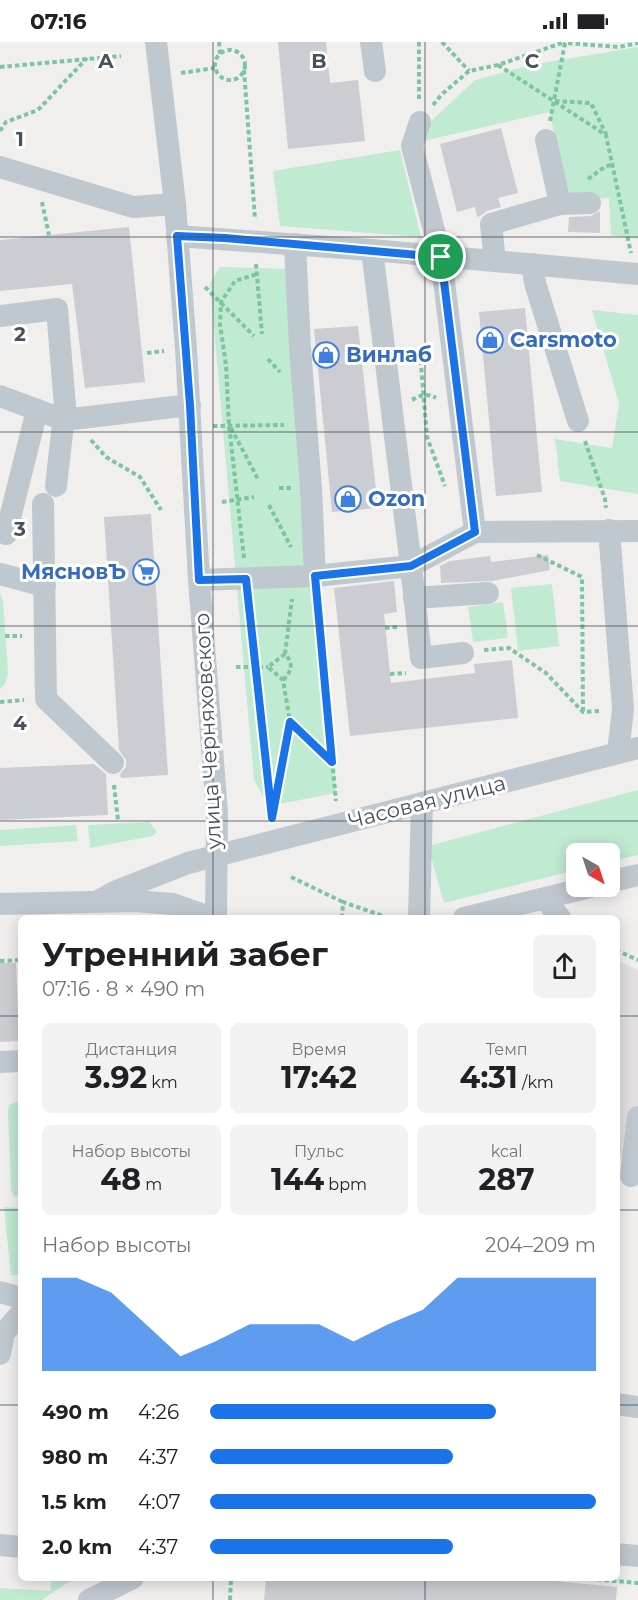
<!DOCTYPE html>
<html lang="ru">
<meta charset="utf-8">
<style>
:root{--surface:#fff;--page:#f2f2f2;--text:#202124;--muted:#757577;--accent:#1a73e8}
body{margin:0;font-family:Montserrat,sans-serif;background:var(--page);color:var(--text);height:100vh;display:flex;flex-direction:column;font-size:22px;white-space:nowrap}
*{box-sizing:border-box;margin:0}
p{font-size:20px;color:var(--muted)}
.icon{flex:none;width:33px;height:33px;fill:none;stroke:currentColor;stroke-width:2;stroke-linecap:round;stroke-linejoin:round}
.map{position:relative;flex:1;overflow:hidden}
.details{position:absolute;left:18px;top:873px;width:602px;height:666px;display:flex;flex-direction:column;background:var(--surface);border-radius:9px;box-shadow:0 3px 15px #0003}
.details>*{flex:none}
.needle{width:39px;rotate:141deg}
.controls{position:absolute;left:566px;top:801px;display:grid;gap:12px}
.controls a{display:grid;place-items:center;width:54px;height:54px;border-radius:9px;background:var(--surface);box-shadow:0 3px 15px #0003;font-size:30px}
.pin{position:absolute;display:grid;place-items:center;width:51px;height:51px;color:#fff;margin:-26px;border:3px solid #fff;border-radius:50%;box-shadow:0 2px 6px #0007}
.round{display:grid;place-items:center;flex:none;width:63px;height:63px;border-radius:9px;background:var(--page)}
.headline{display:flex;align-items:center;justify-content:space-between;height:102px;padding:0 24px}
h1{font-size:33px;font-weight:700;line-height:45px}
.stats{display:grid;grid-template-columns:repeat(3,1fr);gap:9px;height:102px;padding:6px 24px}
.stats div{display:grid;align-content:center;border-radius:9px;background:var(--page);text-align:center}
.stats b{font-size:30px;font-weight:700}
.stats small{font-size:16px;font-weight:400}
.stats p{font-size:16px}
.chart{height:168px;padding:12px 24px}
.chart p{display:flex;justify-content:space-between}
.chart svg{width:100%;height:108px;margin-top:6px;fill:var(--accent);opacity:.7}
ul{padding:0 24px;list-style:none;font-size:20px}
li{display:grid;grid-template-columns:96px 72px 1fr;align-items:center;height:45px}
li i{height:15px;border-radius:8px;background:var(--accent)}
.status{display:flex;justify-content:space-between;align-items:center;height:42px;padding:0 30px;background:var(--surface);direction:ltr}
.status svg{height:16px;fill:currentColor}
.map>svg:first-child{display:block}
.education{fill:#e1dfdf}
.green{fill:#c0ead2}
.building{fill:#cccdd2}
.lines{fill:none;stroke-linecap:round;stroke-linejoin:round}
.path{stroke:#7cc5a3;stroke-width:4;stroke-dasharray:4.5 3;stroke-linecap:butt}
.minor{stroke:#c0c8cf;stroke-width:22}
.route-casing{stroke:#fff;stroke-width:12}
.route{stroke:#1a73e8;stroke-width:8}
.grid{fill:none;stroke:#48515a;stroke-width:1.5;stroke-opacity:0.55}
.labels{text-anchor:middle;stroke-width:6;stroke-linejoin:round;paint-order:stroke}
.shop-label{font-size:21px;font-weight:bold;fill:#366cbe;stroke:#fff;text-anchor:start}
.street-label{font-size:21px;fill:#48515a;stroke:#fff}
.grid-label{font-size:20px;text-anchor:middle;font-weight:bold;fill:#48515a;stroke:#fff;stroke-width:6;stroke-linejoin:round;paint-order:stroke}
</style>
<div class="status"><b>07:16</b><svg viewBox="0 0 49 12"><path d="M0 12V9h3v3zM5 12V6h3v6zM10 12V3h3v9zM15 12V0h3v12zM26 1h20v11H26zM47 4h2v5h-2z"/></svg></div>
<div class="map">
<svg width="638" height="1558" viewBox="0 0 638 1558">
<rect width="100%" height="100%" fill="#f1eeee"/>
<path class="education" d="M616 918 638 928V1118L617 1116Z"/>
<g class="green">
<path d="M638 5V197L611 193 609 156 566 158 550 70 423 99 430 80 475 38 530 23Z"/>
<path d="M400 108 421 195 280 184 273 129Z"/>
<path d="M220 225 291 227 336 751 269 764 254 738 210 241Z"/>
<path d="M592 268 638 273V452L560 439 555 397 612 406 619 361Z"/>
<path d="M552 542 559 604 518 609 511 546Z"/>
<path d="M0 550 3 559 8 631 5 642 0 647Z"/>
<path d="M503 560 508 596 473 600 468 565Z"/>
<path d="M638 748V813L609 820V812H576V828L444 861 428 804Z"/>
<path d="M149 780 157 790 152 794 90 806 88 783Z"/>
<path d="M76 783 78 799 0 804V788Z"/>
<path d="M16 1060H21V1155L14 1154 11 1148 8 1069 9 1063Z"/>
<path d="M4 1165 21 1166V1233H11Z"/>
<path d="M52 1536H79L65 1542 42 1558H0V1546L50 1549Z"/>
</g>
<g class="building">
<path d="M278 0H326L330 41 358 38 365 99 288 107Z"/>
<path d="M501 86 518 151 498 156 501 165 487 169 480 174 477 175 475 165 457 170 440 102Z"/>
<path d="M600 169V191L568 190 569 175 591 174Z"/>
<path d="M129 185 145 340 85 346 72 242 0 249V198Z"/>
<path d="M525 266 542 450 496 454 479 270Z"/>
<path d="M358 284 378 466 332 470 314 287Z"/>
<path d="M151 472 168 733 121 736 120 732 126 725V718L119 708 104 475Z"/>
<path d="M548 513 550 528 492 539 441 541 440 524 450 519 490 514 491 520Z"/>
<path d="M394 539 397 570 384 572 391 641 475 631 474 622 512 618 518 676 350 694 334 546Z"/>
<path d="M94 722 106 732 108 773 0 778V726Z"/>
<path d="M0 921H16L19 999 0 1000Z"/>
<path d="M266 1536H524L617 1545 616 1558H264Z"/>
</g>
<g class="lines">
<g class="path">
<path d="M219 0 220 12"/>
<path d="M419 0V59"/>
<path d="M442 0 469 29"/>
<circle cx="230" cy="23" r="15"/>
<path d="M498 23 606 93 631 211"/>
<path d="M0 25 121 14"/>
<path d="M244 28 255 177"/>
<path d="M181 31 215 26"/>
<path d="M555 59 591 61 606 92"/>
<path d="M433 63 441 53 469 29 498 23 565 0"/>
<path d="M550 79 565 1 619 5 638 1"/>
<path d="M0 89 6 80 38 68 87 16"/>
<path d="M588 137 606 124 613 123"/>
<path d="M42 160 49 193"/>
<path d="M256 222 262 292"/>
<path d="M205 245 254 294"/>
<path d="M147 311 164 309"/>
<path d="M420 311 427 395 445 444"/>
<path d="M268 317 280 330"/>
<path d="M412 358C420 353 427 351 436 356"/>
<path d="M213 384 284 383"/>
<path d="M231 386 259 439"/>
<path d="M91 398 106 415 140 435 161 468"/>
<path d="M585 399 605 457 606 466"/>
<path d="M279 446H291"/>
<path d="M222 460 254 455"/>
<path d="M269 463 291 505"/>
<path d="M537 513 582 535 583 670"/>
<path d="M244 516 229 383 226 323 220 282 221 260 235 239 257 232"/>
<path d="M317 555 336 759"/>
<path d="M248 559 272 776"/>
<path d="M385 586 397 585"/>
<path d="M5 594H22"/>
<path d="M484 608 509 606 546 631 583 670 601 669"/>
<path d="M285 612 292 557"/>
<path d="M236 625H268"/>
<path d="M390 632 406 631"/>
<path d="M283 638C292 629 294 622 285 612L268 625 283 638 290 680 332 720"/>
<path d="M0 660 24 658"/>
<path d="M114 743 118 778"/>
<path d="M273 769 290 680"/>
<path d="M291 835 343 860"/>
<path d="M342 876 343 860 389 876"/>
<path d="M616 908 638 918"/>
<path d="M0 919 21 918"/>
<path d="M582 1536 638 1541"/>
<path d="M230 1558 231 1536"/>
</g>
<g class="minor">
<path d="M156 0 175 162 186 307 199 538 217 771 216 876"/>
<path d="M371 0 375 29"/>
<path d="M420 80 412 104 441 215 475 490"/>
<path d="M0 125 133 165 175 162"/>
<path d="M560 162 590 161"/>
<path d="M177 194 372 208 638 232"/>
<path d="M295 202 300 306 311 446 315 534"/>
<path d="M495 219 491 182 560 162 546 98"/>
<path d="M532 222 535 241 578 379"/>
<path d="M0 274 57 267 65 364 56 444"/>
<path d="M0 354 64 378 190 363"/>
<path d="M43 462 46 657 113 721"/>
<path d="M609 488 623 667 618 711"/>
<path d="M6 492 37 368"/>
<path d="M0 532 45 544"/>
<path d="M199 538 315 534 411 524 372 208"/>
<path d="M414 556 488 551"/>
<path d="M463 611 421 616 411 524 475 490 638 489"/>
<path d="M609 840 638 833"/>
<path d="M546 858 560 876"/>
<path d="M98 859 114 850 188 821 638 706"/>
<path d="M0 862 134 859 173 862 204 873 206 876"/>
<path d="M419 876 422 761"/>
<path d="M464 876 594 844"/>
<path d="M0 1020 21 1019"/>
<path d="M631 1134 638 1075"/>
<path d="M0 1250 21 1256"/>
<path d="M0 1312 4 1291 21 1271"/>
<path d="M616 1362 638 1365"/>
<path d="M0 1503 21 1505"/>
<path d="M616 1512 638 1514"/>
<path d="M89 1558 133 1536"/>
</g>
</g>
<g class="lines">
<g class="route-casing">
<path id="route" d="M177 194 225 196 441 215 475 490 411 524 315 534 332 720 290 680 272 776 246 537 199 538 190 363Z"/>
</g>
<use href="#route" class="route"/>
</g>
<path class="grid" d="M213 0V876M425 0V876M0 195H638M0 390H638M0 584H638M0 779H638M0 974H21M616 974H638M0 1168H21M616 1168H638M0 1363H21M616 1363H638M213 1536V1558M425 1536V1558"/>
<defs>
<g id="shop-ring" transform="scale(1.35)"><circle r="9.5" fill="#fff" stroke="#3f7fe0" stroke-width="1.5"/><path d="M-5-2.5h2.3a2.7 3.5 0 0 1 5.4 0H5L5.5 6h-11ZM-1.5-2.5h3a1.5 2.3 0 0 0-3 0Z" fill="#3f7fe0"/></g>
<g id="supermarket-ring" transform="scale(1.35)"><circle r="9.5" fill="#fff" stroke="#3f7fe0" stroke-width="1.5"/><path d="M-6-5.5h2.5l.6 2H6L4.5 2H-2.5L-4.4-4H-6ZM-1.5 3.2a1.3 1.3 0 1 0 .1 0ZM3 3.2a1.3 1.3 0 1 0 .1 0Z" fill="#3f7fe0"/></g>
</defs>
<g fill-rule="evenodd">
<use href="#shop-ring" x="490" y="298"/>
<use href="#shop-ring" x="326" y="313"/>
<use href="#shop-ring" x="348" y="457"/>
<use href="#supermarket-ring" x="146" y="530"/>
</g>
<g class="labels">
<g class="shop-label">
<text x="510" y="305">Carsmoto</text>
<text x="346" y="320">Винлаб</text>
<text x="368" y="464">Ozon</text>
<text x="126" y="537" text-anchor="end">МясновЪ</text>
</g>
<g class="street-label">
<text transform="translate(208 689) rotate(-93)" y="7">улица Черняховского</text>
<text transform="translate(427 760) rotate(-14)" y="7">Часовая улица</text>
</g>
</g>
<g class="grid-label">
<text x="106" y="26">A</text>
<text x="319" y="26">B</text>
<text x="532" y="26">C</text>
<text x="20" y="104">1</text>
<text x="20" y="299">2</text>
<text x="20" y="494">3</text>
<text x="20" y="688">4</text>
</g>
</svg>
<div class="controls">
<a><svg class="needle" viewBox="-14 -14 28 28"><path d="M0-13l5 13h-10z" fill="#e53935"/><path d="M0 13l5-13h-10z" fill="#757577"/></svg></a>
</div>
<div class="pin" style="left:441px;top:215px;background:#1e9e55"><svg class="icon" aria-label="arrive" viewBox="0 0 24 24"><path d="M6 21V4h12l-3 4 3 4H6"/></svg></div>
<section class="details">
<div class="headline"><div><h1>Утренний забег</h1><p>07:16 · 8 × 490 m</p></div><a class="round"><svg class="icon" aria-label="share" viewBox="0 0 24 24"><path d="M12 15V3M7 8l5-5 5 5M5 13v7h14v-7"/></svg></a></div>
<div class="stats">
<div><p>Дистанция</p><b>3.92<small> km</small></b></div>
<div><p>Время</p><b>17:42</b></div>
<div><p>Темп</p><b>4:31<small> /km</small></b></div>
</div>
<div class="stats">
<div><p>Набор высоты</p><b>48<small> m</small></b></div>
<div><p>Пульс</p><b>144<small> bpm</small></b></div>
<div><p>kcal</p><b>287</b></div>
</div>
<div class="chart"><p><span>Набор высоты</span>204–209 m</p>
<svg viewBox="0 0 160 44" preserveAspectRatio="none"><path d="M0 44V6L10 6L20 12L30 25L40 38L50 32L60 25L70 25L80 25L90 32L100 25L110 19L120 6L130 6L140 6L150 6L160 6V44z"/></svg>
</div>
<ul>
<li><b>490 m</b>4:26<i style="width:74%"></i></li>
<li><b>980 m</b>4:37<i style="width:63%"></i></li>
<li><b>1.5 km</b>4:07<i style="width:100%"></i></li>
<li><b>2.0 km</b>4:37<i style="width:63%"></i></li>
</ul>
</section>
</div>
